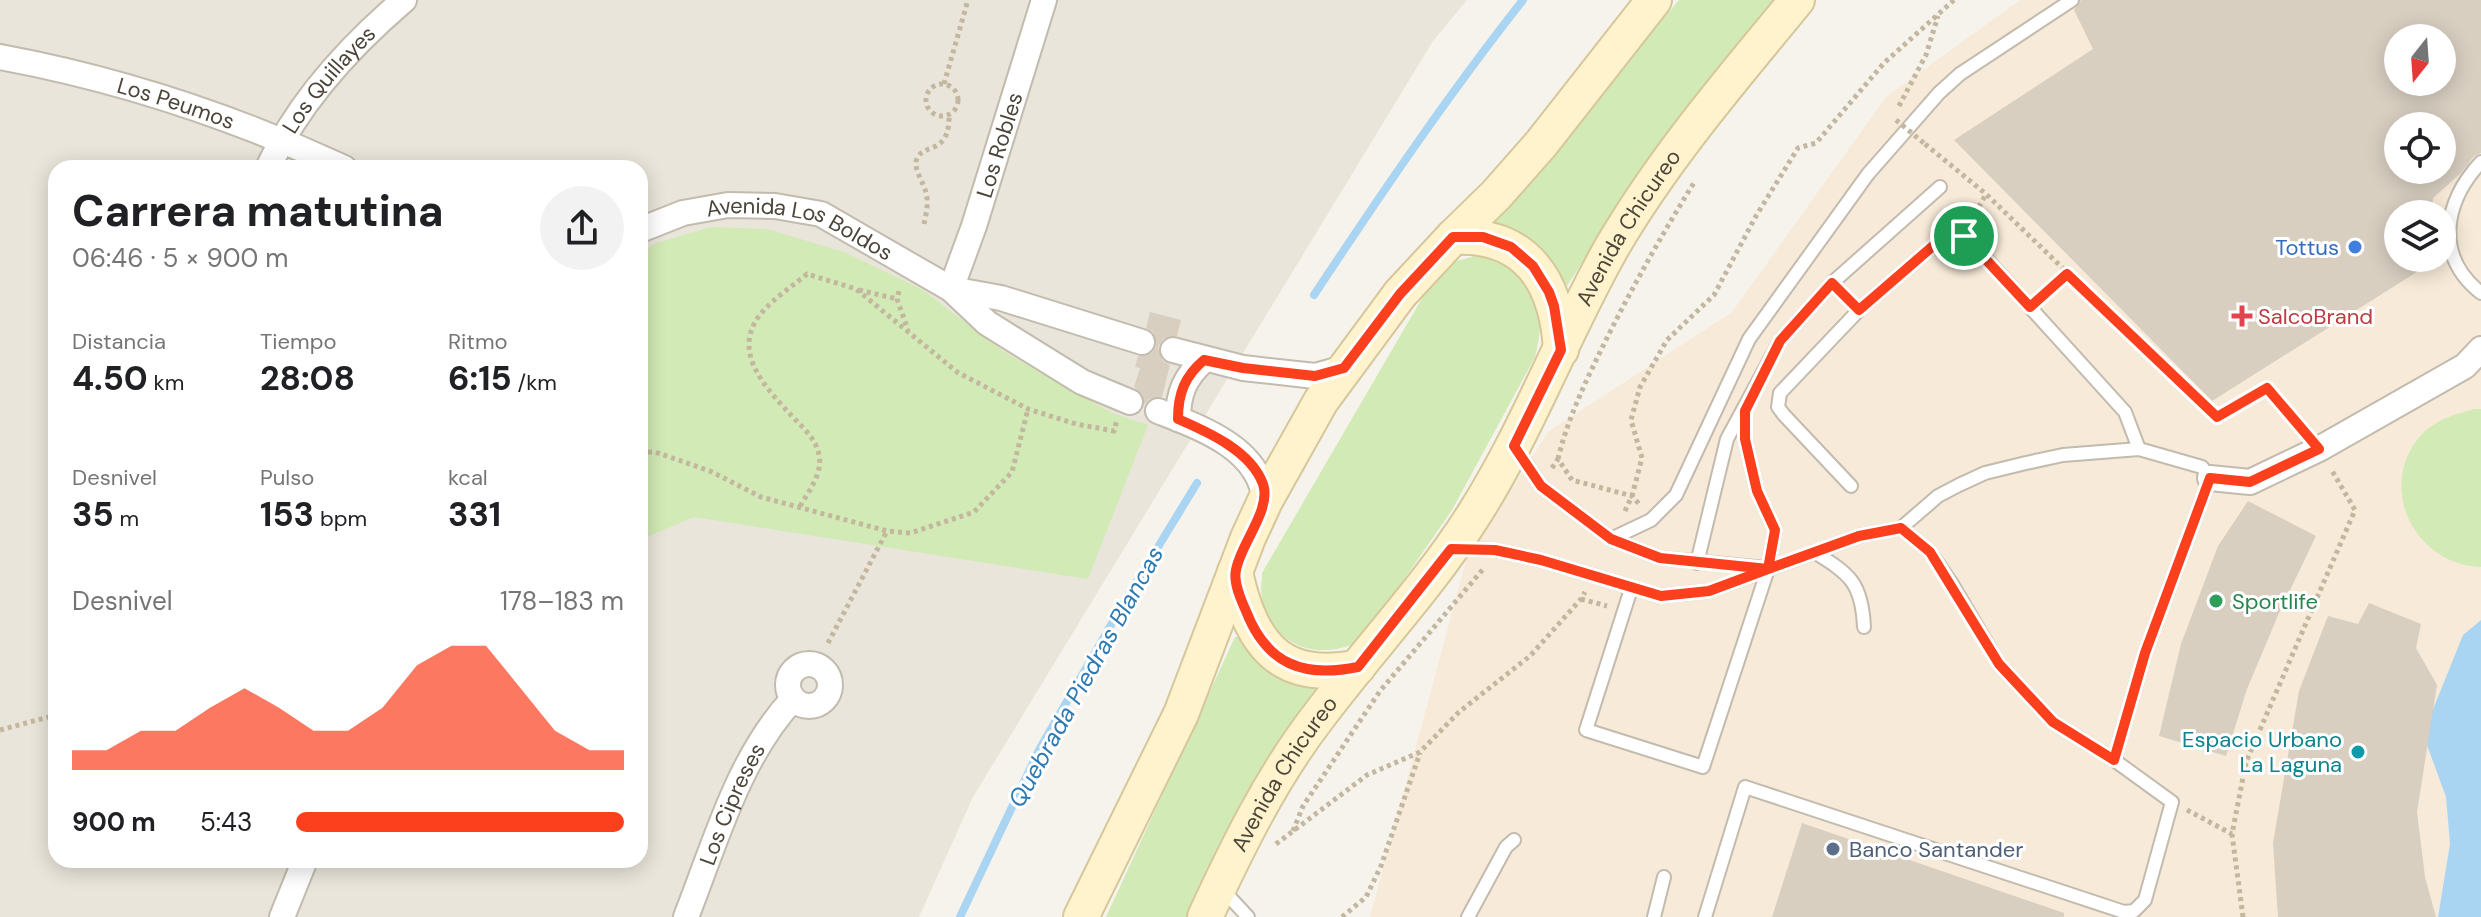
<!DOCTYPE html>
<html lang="es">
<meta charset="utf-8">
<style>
:root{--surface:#fff;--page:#f2f2f2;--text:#202124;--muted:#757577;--accent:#fc3f1d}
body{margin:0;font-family:"DM Sans",sans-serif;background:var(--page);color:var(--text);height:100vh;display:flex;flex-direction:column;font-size:30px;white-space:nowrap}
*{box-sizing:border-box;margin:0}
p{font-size:26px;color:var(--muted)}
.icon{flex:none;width:44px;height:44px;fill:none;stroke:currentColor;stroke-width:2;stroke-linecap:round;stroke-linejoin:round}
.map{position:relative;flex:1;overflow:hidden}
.panel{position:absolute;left:48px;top:160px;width:600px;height:708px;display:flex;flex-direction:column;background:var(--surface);border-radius:24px;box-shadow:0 4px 20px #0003}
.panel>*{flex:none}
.needle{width:52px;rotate:197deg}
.tools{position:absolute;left:2384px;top:24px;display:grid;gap:16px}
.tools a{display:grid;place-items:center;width:72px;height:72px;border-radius:50%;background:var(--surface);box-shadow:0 4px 20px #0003;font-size:40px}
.pin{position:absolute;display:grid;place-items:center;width:68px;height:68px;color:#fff;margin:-34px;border:4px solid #fff;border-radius:50%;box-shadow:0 2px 8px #0007}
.round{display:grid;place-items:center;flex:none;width:84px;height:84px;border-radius:42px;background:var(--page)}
.summary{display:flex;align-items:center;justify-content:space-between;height:136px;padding:0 24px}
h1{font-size:44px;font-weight:700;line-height:60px}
.metrics{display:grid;grid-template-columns:repeat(3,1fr);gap:12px;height:136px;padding:8px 24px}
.metrics div{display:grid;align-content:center}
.metrics b{font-size:34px;font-weight:700}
.metrics small{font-size:22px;font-weight:400}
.metrics p{font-size:22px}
.chart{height:224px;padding:16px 24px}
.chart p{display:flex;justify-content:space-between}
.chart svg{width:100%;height:144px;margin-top:8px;fill:var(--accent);opacity:.7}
ul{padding:0 24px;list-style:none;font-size:26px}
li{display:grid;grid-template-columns:128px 96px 1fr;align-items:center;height:60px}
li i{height:20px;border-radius:10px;background:var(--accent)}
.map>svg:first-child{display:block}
.residential{fill:#eae5da;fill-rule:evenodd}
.commercial{fill:#f7ead8;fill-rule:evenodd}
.green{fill:#d2eab5}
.water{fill:#a9d4f2}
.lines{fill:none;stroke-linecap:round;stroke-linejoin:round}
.stream{stroke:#a9d4f2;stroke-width:8}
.building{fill:#d8cfc1;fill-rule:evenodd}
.lane-casing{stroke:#c2bbae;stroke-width:16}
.street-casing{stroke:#c2bbae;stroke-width:28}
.secondary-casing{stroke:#d6c79b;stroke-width:38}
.path{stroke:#c4b79f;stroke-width:5;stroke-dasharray:4 4;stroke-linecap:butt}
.lane{stroke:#fff;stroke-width:12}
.street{stroke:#fff;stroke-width:24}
.secondary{stroke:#fff3cd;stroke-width:34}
.path-bridge{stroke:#c4b79f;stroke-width:5;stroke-dasharray:4 4;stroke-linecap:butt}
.route-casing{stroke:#fff;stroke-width:16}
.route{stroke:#fc3f1d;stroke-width:10}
.shop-dot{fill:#3f7fe0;stroke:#fff;stroke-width:3}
.health-dot{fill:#e0444e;stroke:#fff;stroke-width:3}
.leisure-dot{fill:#2e9e5b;stroke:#fff;stroke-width:3}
.culture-dot{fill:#0f9aa8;stroke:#fff;stroke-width:3}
.service-dot{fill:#5c6f8a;stroke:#fff;stroke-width:3}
.labels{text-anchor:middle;stroke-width:6;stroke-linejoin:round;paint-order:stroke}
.street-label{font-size:22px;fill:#4b4439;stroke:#fff}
.shop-label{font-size:22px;fill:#366cbe;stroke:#fff;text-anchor:end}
.health-label{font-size:22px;fill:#be3a42;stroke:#fff;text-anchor:start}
.leisure-label{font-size:22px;fill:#27864d;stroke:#fff;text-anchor:start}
.culture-label{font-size:22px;fill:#0d838f;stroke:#fff;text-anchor:end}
.service-label{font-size:22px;fill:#4e5e75;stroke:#fff;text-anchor:start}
.water-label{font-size:24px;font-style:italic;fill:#2e7ab2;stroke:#fff}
</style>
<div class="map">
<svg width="2481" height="917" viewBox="0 0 2481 917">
<rect width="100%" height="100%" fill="#f6f3ec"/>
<path class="residential" d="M0 0H1467L1433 41 973 797 919 917H0ZM56 168H640V860H56Z"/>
<path class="commercial" d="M2020 0H2481V620L2463 635 2423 734 2446 797 2450 844 2438 917H1370L1466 561 1548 432 1732 312 1886 97ZM2398 38H2442V82H2398ZM2398 126H2442V170H2398ZM2398 214H2442V258H2398Z"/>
<g class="green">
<path d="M1679 0H1777L1598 238 1567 286 1554 263 1537 245 1492 224Z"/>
<path d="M711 227 767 229 844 252 923 290 1003 351 1112 413 1148 425 1088 579 694 517 640 540V252L656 243Z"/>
<path d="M1475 256C1534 263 1549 304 1535 357L1452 510 1362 640C1321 662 1272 648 1262 598 1260 590 1262 581 1262 573L1435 276 1450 263Z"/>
<path d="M2474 409H2481V567C2413 565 2374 483 2424 432 2438 419 2456 414 2474 409Z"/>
<path d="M1235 637H1244L1320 681 1267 762 1189 917H1106Z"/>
</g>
<path class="water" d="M2481 620V917H2438L2450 844 2446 797 2423 734 2463 635Z"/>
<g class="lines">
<g class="stream">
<path d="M1314 295C1381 194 1448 95 1523 0"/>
<path d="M960 917 1039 750 1119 611 1197 483"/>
</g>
</g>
<g class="building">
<path d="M2081 0H2481V153L2474 156 2461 173 2433 198 2432 214H2398V258H2439L2212 401 1954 140 2093 49 2074 10ZM2398 38H2442V82H2398ZM2398 126H2442V170H2398Z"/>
<path d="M1150 312 1181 320 1177 336 1163 339 1158 347 1162 360 1170 365 1162 397 1149 399 1144 405 1142 394 1134 387 1140 368 1135 367 1138 356 1152 353 1156 346 1153 332 1146 328Z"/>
<path d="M2248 501 2316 536 2279 613 2247 689 2226 756 2159 736 2181 644 2218 546Z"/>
<path d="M2369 603 2421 624 2416 648 2437 685 2417 812 2425 877 2436 917H2278L2273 843 2299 691 2328 616 2358 624Z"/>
<path d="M1802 823 2064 913V917H1772Z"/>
</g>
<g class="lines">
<g class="lane-casing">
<g id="lane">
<path d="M2481 162C2444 202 2434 256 2481 293"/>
<path d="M1832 283 1859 310"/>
<path d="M1517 450 1541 486 1611 539 1660 558 1765 568"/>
<path d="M1851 486 1784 415 1778 407 1780 393 1859 310 1948 233H1959L1971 242 2125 412 2139 449"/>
<path d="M1611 539 1651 520 1676 495 1749 339 1868 174 1939 93 1960 74 2072 0"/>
<path d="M1458 549 1495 550 1541 560 1661 596 1709 591 1859 536 1901 528 1938 496 1959 485 1985 473 2026 463 2063 455 2139 449 2202 467 2210 478 2145 653 2114 760"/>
<path d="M1814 552C1850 574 1862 583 1864 627"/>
<path d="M1697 563 1727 439 1780 341 1832 283 1940 187"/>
<path d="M1631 589 1586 730 1703 767 1768 569 1775 530 1757 491 1745 439V411"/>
<path d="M1223 890 1248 917"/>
<path d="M1468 917 1506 847 1514 840"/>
<path d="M1654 917 1664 877"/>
<path d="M1705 917 1745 787 2124 912 2134 911 2145 900 2172 802 2114 760 2053 722 1999 664 1952 584 1930 552 1901 528"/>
</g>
</g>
<g class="street-casing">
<g id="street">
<path id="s1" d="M0 57C119 79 234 117 344 168"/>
<path id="s2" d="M268 168C298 102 349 47 404 0"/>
<path id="s3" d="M640 230 683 213 728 205 775 206 821 214 951 289 987 323 1082 382 1130 402"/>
<path id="s4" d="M951 289 974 226 1044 0"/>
<path d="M951 289 1001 298 1142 342"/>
<path d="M1173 350 1243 368 1315 376 1344 368"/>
<path d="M1158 411C1201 428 1260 448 1265 501"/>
<path d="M1178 419C1178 393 1185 377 1204 360"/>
<path d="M2210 478 2250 482 2319 449 2465 366 2481 349"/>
<circle cx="809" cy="685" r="21"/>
<path d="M282 917 305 860"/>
<path id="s5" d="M686 917C715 844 738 758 793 699"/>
</g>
</g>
<g class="secondary-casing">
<g id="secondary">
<path d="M1453 237C1527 233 1557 282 1561 350"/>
<path d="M1235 572C1250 642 1279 684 1358 667"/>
<path d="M1081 917 1181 714 1248 538 1265 501 1321 401 1400 294 1453 237 1496 195 1541 144 1654 0"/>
<path id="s6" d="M1205 917C1237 848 1271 778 1318 717 1369 649 1428 587 1473 516 1528 430 1562 335 1612 247 1664 158 1732 79 1797 0"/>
</g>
</g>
<g class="path">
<circle cx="942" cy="100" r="16"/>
<path d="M944 84 968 0"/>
<path d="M1899 106 1926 55 1938 16"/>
<path d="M1925 144 1986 194 2217 417 2267 388 2304 431"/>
<path d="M1971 221 1986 194"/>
<path d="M924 224C926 214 929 203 926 193 924 183 915 172 916 162 920 141 950 158 949 115"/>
<path d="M859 290 897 299"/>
<path d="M899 291 897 299 908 330"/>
<path d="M2044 294 2067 274"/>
<path d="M640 452H655L710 471 761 497 887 531 910 533 974 512 1012 472 1028 409"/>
<path d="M1558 459C1567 421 1584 385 1601 350 1630 291 1661 236 1695 181"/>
<path d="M1552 468 1558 459 1572 480 1632 496 1640 505"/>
<path d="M800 506C809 491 823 473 819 455 816 438 802 427 791 415 763 385 728 348 765 309 777 296 794 285 807 274L856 289 957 372 1028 409 1076 424 1114 431 1117 420"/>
<path d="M1625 511 1632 496 1642 458 1631 420 1640 387 1667 340 1714 295 1756 216 1798 148 1816 143 1884 63 1954 0"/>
<path d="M1581 599 1607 606"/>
<path d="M828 643 887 531"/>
<path d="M0 730 56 715"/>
<path d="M2187 810 2232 834"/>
<path d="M1293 831 1303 806 1380 691 1484 568"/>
<path d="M1276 844 1367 775 1420 752 1459 712 1530 656 1581 599 1585 592"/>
<path d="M1342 917 1366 897 1381 866 1420 753"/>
<path d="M2243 917 2232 834 2246 762 2355 510 2331 469"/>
</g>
<use href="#lane" class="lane"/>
<use href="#street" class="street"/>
<use href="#secondary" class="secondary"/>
<path class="path-bridge" d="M1896 120 1925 144"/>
</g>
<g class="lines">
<g class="route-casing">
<path id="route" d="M1964 236 1959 233H1948L1859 310 1832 283 1780 341 1745 411V439L1757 491 1775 530 1768 569 1709 591 1661 596 1541 560 1495 550 1451 549 1358 667C1304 678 1267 665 1246 611 1241 600 1233 582 1236 570 1240 545 1272 509 1263 484 1251 451 1208 432 1178 419 1178 393 1185 376 1204 360L1243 368 1315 376 1344 368 1400 294 1453 237H1483L1511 247 1533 266 1549 292 1554 306 1561 350 1514 446 1541 486 1611 539 1660 558 1768 569 1859 536 1901 528 1930 552 1999 664 2053 722 2114 760 2145 653 2210 478 2250 482 2319 449 2267 388 2217 417 2067 274 2030 307 1964 236"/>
</g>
<use href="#route" class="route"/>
</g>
<circle class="shop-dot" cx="2355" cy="247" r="8"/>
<path class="health-dot" d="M2238 304h8v8h8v8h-8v8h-8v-8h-8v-8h8z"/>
<circle class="leisure-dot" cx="2216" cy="601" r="8"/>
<circle class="culture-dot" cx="2358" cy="752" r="8"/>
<circle class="service-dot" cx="1833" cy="849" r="8"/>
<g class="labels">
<g class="street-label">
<text dy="8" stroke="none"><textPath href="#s2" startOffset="108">Los Quillayes</textPath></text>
<text dy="8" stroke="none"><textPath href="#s1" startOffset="182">Los Peumos</textPath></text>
<text dy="8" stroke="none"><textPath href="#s4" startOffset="152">Los Robles</textPath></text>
<text dy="8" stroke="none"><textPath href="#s6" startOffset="812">Avenida Chicureo</textPath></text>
<text dy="8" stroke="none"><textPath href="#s3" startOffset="168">Avenida Los Boldos</textPath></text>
<text dy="8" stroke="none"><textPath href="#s6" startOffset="164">Avenida Chicureo</textPath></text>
<text dy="8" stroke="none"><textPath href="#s5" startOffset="122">Los Cipreses</textPath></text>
</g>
<g class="shop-label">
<text x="2339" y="255">Tottus</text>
</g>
<g class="health-label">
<text x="2258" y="324">SalcoBrand</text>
</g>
<g class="leisure-label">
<text x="2232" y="609">Sportlife</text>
</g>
<g class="culture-label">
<text x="2342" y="747">Espacio Urbano<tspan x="2342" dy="25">La Laguna</tspan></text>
</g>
<g class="service-label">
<text x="1849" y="857">Banco Santander</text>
</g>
<g class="water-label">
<text transform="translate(1086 677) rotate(-61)" y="8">Quebrada Piedras Blancas</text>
</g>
</g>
</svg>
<div class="tools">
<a><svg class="needle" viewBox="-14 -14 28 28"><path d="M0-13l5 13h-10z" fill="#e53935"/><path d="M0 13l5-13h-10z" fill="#757577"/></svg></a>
<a><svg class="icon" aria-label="locate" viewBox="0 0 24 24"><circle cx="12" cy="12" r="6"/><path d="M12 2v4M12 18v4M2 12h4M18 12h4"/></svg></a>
<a><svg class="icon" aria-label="layers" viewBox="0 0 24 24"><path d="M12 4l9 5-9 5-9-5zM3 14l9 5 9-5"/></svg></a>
</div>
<div class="pin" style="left:1964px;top:236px;background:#1e9e55"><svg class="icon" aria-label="arrive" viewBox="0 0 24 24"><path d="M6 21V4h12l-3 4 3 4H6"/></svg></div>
<section class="panel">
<div class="summary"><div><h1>Carrera matutina</h1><p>06:46 · 5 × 900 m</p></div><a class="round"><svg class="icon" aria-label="share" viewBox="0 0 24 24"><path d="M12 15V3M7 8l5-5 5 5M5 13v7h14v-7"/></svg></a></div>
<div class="metrics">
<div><p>Distancia</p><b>4.50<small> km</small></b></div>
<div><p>Tiempo</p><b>28:08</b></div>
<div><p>Ritmo</p><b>6:15<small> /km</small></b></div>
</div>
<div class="metrics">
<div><p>Desnivel</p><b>35<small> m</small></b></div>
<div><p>Pulso</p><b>153<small> bpm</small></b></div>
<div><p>kcal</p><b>331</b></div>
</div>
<div class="chart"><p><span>Desnivel</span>178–183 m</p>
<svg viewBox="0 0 160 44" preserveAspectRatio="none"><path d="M0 44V38L10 38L20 32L30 32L40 25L50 19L60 25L70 32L80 32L90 25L100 12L110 6L120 6L130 19L140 32L150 38L160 38V44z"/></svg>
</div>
<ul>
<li><b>900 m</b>5:43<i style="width:100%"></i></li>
</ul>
</section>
</div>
